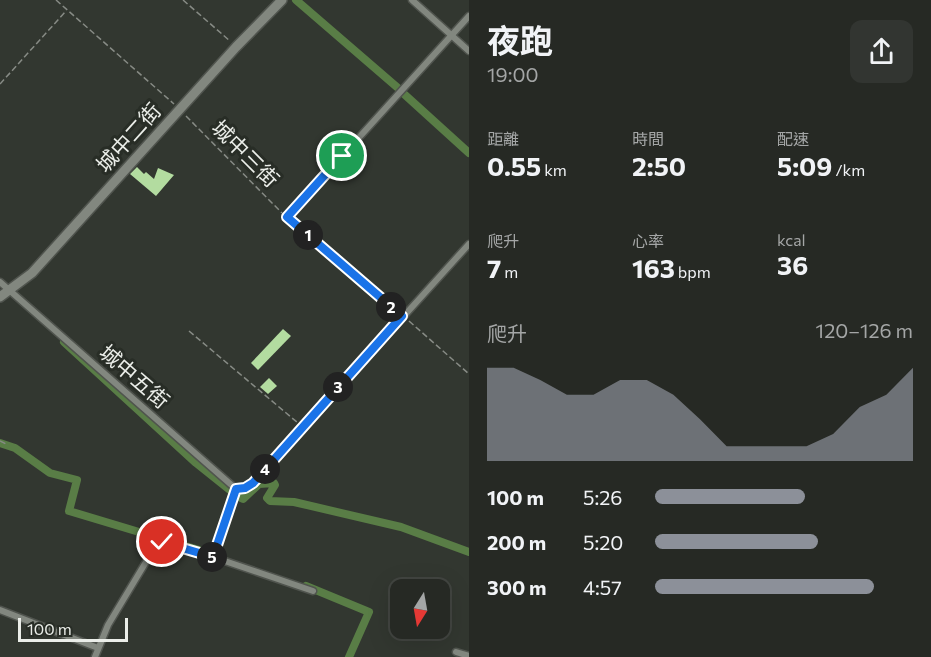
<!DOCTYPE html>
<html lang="zh-TW">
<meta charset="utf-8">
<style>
:root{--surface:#262924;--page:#323531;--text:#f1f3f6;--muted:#a4a6a6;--line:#424541;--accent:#8c9099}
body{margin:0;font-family:Commissioner,"Noto Sans TC",sans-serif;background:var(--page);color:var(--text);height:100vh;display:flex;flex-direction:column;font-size:22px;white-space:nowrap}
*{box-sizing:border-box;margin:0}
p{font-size:20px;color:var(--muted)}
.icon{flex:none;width:33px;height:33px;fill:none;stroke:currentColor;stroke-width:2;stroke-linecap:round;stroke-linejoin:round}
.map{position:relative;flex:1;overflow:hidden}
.side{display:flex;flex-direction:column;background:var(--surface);width:462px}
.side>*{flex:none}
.needle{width:39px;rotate:191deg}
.controls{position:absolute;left:390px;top:579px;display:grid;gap:12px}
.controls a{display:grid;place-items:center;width:60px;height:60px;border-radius:12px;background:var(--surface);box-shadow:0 6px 24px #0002,0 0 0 2px var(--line);font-size:30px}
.scale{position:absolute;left:18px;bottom:15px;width:110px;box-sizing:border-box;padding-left:6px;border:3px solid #ebeee9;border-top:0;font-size:16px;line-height:21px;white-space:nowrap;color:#ebeee9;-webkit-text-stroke:4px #282d26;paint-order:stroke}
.pin{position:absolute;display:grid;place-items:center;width:51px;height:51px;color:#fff;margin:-26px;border:3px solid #fff;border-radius:50%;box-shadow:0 2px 6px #0007}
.km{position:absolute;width:30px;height:30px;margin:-15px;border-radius:50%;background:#222;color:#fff;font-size:16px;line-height:30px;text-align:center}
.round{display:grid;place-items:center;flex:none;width:63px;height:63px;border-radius:12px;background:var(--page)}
.head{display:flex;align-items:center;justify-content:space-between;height:102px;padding:0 18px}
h1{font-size:33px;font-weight:700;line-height:45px}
.stats{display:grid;grid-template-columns:repeat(3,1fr);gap:9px;height:102px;padding:6px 18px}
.stats div{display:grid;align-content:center}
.stats b{font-size:26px;font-weight:700}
.stats small{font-size:16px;font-weight:400}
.stats p{font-size:16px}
.chart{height:168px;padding:12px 18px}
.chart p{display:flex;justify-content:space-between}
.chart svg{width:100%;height:108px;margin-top:6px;fill:var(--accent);opacity:.7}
ul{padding:0 18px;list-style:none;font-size:20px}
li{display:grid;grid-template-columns:96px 72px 1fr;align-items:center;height:45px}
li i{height:15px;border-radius:8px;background:var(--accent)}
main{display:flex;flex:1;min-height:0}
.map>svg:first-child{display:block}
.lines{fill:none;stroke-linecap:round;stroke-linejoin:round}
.canal{stroke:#597d46;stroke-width:8}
.building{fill:#b3dca0}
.street-casing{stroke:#50544e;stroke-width:9}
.secondary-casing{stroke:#50544e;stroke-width:12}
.path{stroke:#878b85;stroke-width:1.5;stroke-dasharray:6 3;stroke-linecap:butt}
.street{stroke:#82877f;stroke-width:6}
.secondary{stroke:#82877f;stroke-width:9}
.route-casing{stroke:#fff;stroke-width:12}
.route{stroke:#1a73e8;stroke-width:8}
.labels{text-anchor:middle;stroke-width:6;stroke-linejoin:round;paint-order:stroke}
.street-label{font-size:21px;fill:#ebeee9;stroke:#282d26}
</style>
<main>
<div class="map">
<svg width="469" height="657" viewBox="0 0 469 657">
<rect width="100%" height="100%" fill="#323730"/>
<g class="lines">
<g class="canal">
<path d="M296 0 398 88"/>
<path d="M404 94 469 153"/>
<path d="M64 342 196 463 231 491"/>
<path d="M0 443 15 448 50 473 77 480 69 511 209 553"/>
<path d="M237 496 243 499 259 484 274 483 275 485 267 498 270 501 294 502 401 527 469 552"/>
<path d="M306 586 369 612 349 657"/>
</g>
</g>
<g class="building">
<path d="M137 167 144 174 146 172 154 179 158 168 174 175 156 196 130 174Z"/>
<path d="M283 329 291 336 258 370 251 363Z"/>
<path d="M269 378 277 386 268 394 260 387Z"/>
</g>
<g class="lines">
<g class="street-casing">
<g id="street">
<path d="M412 0 469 51"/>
<path d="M287 217 469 16"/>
<path d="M0 282 236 489"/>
<path d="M213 557 313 591"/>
<path d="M0 610 98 648"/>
<path d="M456 652 469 656"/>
<path d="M95 657 108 625 158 542H162L213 557 236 489 245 488 253 483 469 244"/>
</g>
</g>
<g class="secondary-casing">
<path id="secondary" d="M0 297 32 273 236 47 282 0"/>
</g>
<g class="path">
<path d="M56 0 174 104"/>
<path d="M183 0 230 41"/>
<path d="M0 84 66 11"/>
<path d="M186 116 282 213"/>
<path d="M292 222 398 312"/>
<path d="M409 321 469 374"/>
<path d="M189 331 298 423"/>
<path d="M0 441 8 445"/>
</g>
<use href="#street" class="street"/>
<use href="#secondary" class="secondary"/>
</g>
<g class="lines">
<g class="route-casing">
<path id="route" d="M162 542 213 557 236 489 245 488 253 483 402 316 287 217 342 156"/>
</g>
<use href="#route" class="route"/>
</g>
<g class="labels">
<g class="street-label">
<text transform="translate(129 138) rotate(-48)" y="7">城中二街</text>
<text transform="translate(245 154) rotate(45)" y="7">城中三街</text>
<text transform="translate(134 377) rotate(41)" y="7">城中五街</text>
</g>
</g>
</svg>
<div class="controls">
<a><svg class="needle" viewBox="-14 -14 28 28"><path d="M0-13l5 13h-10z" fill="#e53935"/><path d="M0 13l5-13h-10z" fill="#a4a6a6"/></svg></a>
</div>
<div class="scale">100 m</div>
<div class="pin" style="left:342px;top:156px;background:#1e9e55"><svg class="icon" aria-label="arrive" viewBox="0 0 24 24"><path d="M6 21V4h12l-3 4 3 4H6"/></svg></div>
<div class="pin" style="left:162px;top:542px;background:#d93025"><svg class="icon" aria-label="check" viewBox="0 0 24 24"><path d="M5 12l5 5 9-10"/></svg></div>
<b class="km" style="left:308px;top:235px">1</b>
<b class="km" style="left:391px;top:307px">2</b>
<b class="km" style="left:338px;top:387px">3</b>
<b class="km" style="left:265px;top:469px">4</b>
<b class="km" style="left:212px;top:557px">5</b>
</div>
<section class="side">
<div class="head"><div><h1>夜跑</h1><p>19:00</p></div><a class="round"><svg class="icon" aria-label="share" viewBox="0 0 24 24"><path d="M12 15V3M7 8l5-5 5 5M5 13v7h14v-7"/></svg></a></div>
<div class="stats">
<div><p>距離</p><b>0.55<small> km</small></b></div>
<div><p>時間</p><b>2:50</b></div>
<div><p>配速</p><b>5:09<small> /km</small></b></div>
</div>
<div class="stats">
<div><p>爬升</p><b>7<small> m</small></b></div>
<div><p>心率</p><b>163<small> bpm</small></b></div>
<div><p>kcal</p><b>36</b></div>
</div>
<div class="chart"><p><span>爬升</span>120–126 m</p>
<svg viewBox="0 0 160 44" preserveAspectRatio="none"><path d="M0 44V6L10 6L20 11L30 17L40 17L50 11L60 11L70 17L80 27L90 38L100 38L110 38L120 38L130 33L140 22L150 17L160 6V44z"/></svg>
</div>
<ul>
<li><b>100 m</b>5:26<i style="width:58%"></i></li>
<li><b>200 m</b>5:20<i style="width:63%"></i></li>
<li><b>300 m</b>4:57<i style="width:85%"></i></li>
</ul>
</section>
</main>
